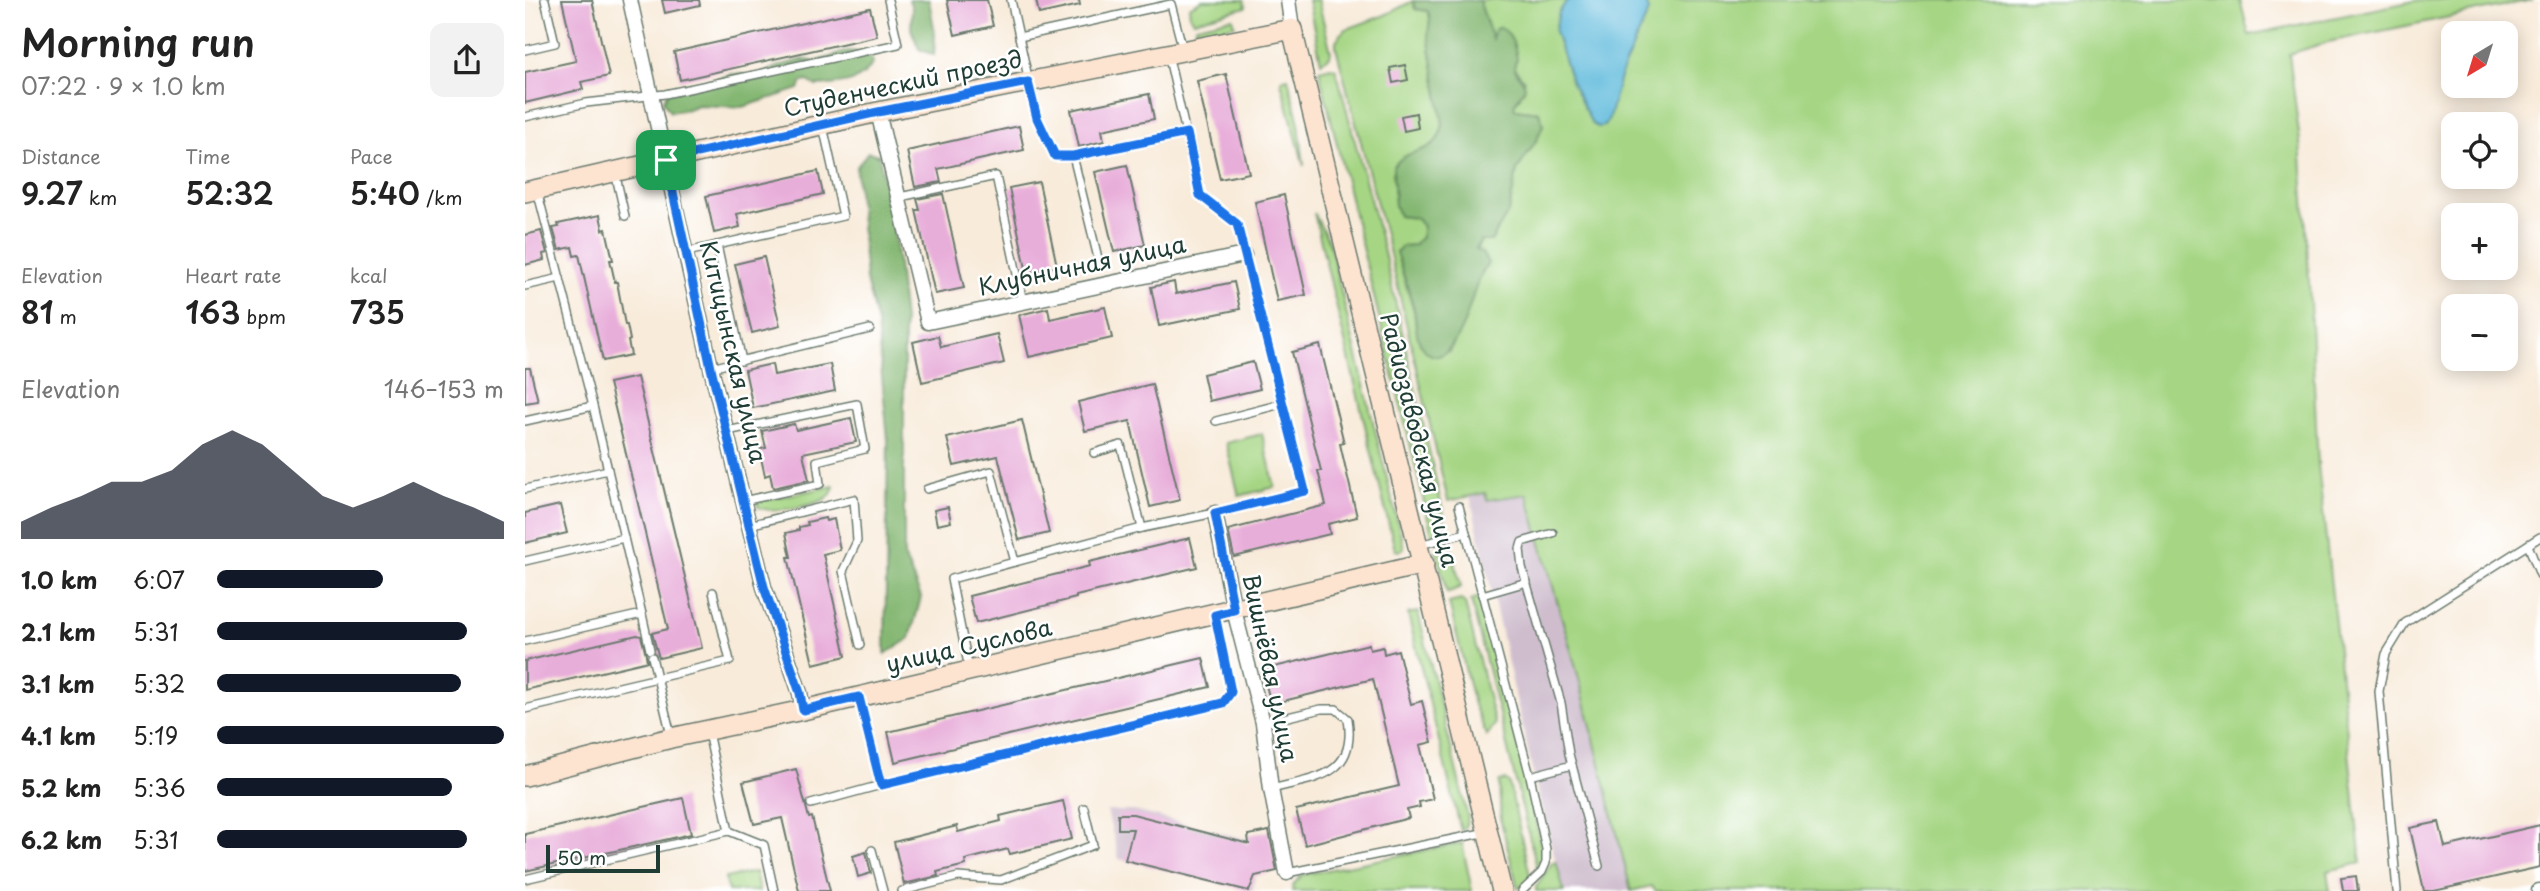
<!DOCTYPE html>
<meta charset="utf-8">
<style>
:root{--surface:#fff;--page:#f2f2f2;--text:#222;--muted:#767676;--accent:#111827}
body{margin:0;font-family:"Playpen Sans",sans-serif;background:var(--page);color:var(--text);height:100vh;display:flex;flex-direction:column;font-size:26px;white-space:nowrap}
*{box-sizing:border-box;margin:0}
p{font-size:23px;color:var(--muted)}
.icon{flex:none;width:38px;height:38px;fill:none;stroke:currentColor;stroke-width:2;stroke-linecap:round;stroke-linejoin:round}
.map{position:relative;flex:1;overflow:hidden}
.side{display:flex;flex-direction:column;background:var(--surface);width:525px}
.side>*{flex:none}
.needle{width:46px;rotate:218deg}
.controls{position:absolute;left:1916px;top:21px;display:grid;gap:14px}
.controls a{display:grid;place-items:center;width:77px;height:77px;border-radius:14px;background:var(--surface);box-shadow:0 4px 18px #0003;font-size:35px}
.scale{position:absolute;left:21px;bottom:18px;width:114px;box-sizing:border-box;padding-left:7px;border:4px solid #1f3d34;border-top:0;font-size:19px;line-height:24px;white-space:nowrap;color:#1f3d34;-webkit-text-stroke:5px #fff;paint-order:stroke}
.pin{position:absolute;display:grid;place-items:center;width:60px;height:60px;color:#fff;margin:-30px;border-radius:14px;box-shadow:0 4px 10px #0006}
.round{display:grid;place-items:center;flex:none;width:74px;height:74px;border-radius:14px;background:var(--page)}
.head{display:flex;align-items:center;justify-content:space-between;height:119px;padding:0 21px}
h1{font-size:38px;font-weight:600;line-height:52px}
.figures{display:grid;grid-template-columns:repeat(3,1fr);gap:10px;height:119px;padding:7px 21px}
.figures div{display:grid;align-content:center}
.figures b{font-size:30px;font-weight:600}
.figures small{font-size:19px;font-weight:400}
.figures p{font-size:19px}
.chart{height:196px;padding:14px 21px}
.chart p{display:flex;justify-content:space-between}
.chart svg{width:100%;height:126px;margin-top:7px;fill:var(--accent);opacity:.7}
ul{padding:0 21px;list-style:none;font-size:23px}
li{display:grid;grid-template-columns:112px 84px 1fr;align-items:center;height:52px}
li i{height:18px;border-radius:9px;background:var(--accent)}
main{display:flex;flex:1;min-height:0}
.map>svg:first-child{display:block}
.industrial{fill:#cfbdce}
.green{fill:#a6d684;stroke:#628a5c;stroke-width:2}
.forest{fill:#84b772;stroke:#527a53;stroke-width:2}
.water{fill:#5ebadc;stroke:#3e7c88;stroke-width:2}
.building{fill:#e8aeda}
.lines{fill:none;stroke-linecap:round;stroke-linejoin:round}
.lane-casing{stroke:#6b7a6e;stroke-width:10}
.street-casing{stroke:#6b7a6e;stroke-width:17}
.secondary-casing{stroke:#6b7a6e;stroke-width:22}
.lane{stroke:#fff;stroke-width:7}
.street{stroke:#fff;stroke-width:14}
.secondary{stroke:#fde4d1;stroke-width:19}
.route-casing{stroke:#fff;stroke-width:14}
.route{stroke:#1a73e8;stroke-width:9}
.labels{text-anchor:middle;stroke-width:5;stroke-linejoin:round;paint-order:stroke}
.street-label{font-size:23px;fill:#1f3d34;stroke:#fff}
</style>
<main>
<section class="side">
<div class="head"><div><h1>Morning run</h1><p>07:22 · 9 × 1.0 km</p></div><a class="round"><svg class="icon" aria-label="share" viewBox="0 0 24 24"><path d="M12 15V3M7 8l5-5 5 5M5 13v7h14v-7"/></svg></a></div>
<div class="figures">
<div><p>Distance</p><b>9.27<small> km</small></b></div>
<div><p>Time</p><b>52:32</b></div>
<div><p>Pace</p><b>5:40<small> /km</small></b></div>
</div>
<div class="figures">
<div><p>Elevation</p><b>81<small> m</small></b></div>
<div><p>Heart rate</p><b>163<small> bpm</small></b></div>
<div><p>kcal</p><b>735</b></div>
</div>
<div class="chart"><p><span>Elevation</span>146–153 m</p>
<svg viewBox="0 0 160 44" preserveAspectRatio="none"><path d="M0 44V38L10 33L20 29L30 24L40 24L50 20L60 11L70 6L80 11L90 20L100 29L110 33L120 29L130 24L140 29L150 33L160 38V44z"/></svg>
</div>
<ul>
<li><b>1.0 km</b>6:07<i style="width:58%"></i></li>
<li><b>2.1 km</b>5:31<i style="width:87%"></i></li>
<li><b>3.1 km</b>5:32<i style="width:85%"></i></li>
<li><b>4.1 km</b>5:19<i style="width:100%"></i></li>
<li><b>5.2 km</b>5:36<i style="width:82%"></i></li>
<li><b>6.2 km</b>5:31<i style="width:87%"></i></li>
</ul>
</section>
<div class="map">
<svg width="2015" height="891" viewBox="0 0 2015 891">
<rect width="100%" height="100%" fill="#fff"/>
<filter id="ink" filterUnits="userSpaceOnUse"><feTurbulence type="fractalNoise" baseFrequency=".0143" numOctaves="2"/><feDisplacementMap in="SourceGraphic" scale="14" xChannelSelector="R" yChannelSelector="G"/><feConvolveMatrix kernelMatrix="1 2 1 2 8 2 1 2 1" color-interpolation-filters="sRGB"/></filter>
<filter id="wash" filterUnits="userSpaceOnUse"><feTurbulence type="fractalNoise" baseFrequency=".00686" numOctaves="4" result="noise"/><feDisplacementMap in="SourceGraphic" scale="28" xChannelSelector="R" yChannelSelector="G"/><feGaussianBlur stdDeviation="1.57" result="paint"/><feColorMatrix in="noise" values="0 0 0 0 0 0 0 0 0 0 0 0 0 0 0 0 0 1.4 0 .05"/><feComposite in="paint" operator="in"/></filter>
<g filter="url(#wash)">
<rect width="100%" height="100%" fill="#f8ebda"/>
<g class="industrial">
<path d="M960 493 963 500 1002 494 1056 686 1106 891H1039L1013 795 945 496Z"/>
<path d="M582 811H609L721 839 717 855 725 857 730 879 727 891 594 859Z"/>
</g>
<g class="green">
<path d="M677 0H719L721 7 669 21 665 16 664 7Z"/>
<path d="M783 0H793L806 52 805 56 796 62Z"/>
<path d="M954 0H1042L1034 13 1030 31 1046 81 1067 124 1084 118 1096 73 1124 11 1120 0H1715L1724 35 1894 0H2007L1803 42 1764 54 1775 142 1782 241 1793 465 1836 863 1802 871 1805 891H1131L1126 886 1106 891 1056 686 1002 494 962 500 960 493 923 501 864 250 811 47V41L819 30 860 15 888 1 890 9 903 11 905 18 903 35 918 124C911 160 885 143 868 168L870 205 874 216 891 218 898 226 896 237 889 245 878 246 871 252 889 311 891 328 924 352 940 319 950 286 963 263 951 249 956 241H966L984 211 992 170 1012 139 1018 125 1014 112 990 109 989 104 995 97 999 80 968 40Z"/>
<path d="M708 18 710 25 674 34 670 30 671 26Z"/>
<path d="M806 67 811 69 859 252 919 516 920 528 907 535 794 70Z"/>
<path d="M763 78 774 124 779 166 756 82 758 79Z"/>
<path d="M789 213 804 242 879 548 874 551 870 550Z"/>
<path d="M737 434 750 487 714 496 701 443Z"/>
<path d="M309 486C308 491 306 496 300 499 286 506 243 515 232 506L233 501Z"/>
<path d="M917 545 926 547 936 587 922 593 911 550Z"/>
<path d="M951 598 954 599 1002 777 1017 851 1018 858 1012 868 946 600Z"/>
<path d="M936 600 940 603 970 724 962 736 949 705 924 603Z"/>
<path d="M893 612 943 818 940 827 936 831 883 614Z"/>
<path d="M980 780 984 783 1005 875V879L993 889 976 821 974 782Z"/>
<path d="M937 843 947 891H767L769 884 777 875Z"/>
<path d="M1031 861 1039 891H1011V887L1026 864Z"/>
<path d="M230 872 234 891H203L200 878Z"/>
</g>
<g class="forest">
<path d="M384 0H404L410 34 409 55 394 49 386 29 387 8Z"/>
<path d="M954 0 967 39 970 29 976 27C987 35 990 46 992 59 984 72 998 75 1000 88L989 104 990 109 1014 112 1018 125 1012 139 992 170 984 211 966 241H956L951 249 957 253 963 263C950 282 947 302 939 323 932 339 915 374 896 345 889 334 892 320 889 309 884 289 877 271 871 252L878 246 889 245 896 237 898 226 891 218 874 216 870 205 868 167C885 143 911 160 918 124L903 35 905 18 903 11 890 9 888 1Z"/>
<path d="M323 51C333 52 343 52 348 62 337 85 314 84 291 86L283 81 277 82 274 89 218 107 173 105 163 109 145 112 138 101 145 88 173 85 206 74 227 75 240 73 254 66 280 59 290 62Z"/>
<path d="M343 152 354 155 371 246 379 321V556L396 597 385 638 360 654 363 440 352 324 341 280 331 168Z"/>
</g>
<path class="water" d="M1042 0H1120L1124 11 1096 73 1084 118 1079 126 1073 127 1067 124 1046 81 1030 31 1034 13Z"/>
<g id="blocks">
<g class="building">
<path d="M37 0H67L84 76 56 82 58 89 0 103V72L51 61Z"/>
<path d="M137 0H174L175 5 140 13Z"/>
<path d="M422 0H462L468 26 430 35Z"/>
<path d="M511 0H554L555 5 514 14Z"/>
<path d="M345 8 352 36 155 80 149 52Z"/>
<path d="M880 65 883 80 868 83 865 68Z"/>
<path d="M701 74 724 173 695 179 672 81Z"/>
<path d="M624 94 629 119 577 130 579 141 554 147 546 110Z"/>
<path d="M891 113 893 128 879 131 876 116Z"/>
<path d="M494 126 499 150 413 169 416 182 390 187 382 151Z"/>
<path d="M602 165 620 245 589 252 570 172Z"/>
<path d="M293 171 298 194 212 214 215 227 189 233 181 196Z"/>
<path d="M514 182 532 266 502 273 484 188Z"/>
<path d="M418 194 439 288 410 294 391 210H395L392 199Z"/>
<path d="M759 195 781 295 752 301 730 202Z"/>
<path d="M75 215 78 230 81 229 88 260H85L90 282H92L100 325H102L105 340 103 341 106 355 78 361 54 255 49 256 47 247 34 250 28 228 34 227 33 224Z"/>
<path d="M16 231 22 253 18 254 19 260 0 265V235Z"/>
<path d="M239 257 255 326 227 333 210 264Z"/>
<path d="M649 282 651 294 709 282 715 309 634 326 626 287Z"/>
<path d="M580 307 587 338 504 357 494 315 523 308 525 319Z"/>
<path d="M472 334 479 363 397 382 388 342 413 336 416 347Z"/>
<path d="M795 345 819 443 815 444 832 517 803 524 805 534 709 557 703 530 801 505 793 471H796L767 352Z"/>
<path d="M728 362 735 389 684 401 678 374Z"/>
<path d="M247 364 249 375 305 364 310 391 228 408 220 370Z"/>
<path d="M0 368H5L13 401 0 403Z"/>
<path d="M112 377 177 648 134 658 127 633 143 629 84 383Z"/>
<path d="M627 384 655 500 625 507 605 421 560 431 553 402Z"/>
<path d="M326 418 331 442 278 453 284 480 248 488 245 474 240 476 234 449 241 448 237 431 269 424 271 430Z"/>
<path d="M497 420 524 533 494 540 473 456 429 466 422 438Z"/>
<path d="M35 505 42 533 0 543V513Z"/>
<path d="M423 507 426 522 412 525 409 510Z"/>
<path d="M300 518 301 521 309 519 315 550 298 554 321 656 288 664 263 557H266L261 533 274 530V527L283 525 282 522Z"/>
<path d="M665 538 672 567 551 596V598L451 623 444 596 565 566 564 562Z"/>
<path d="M112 635 116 636 121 655 122 661 119 662 0 690V661Z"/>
<path d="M844 644 845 650 858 647 859 654 873 650 886 704 897 701 907 742 895 745 908 799 894 802 895 807 882 810 884 818 780 845 771 810 874 786 848 679 746 704 737 670Z"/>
<path d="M678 658 685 687 370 762 363 732Z"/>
<path d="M271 769 284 818 287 817 305 891H274L257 818 229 824 218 782Z"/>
<path d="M158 798 166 834 0 871V834Z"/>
<path d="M538 801 547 839 485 854 483 849 440 860 441 865 412 872 413 876 379 884 369 842 432 826 433 832 476 821 475 816Z"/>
<path d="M593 814H608L724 844 723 835 744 831 752 871 730 876 724 891 600 860 608 829H593Z"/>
<path d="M1914 822 1920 847 2015 825V867L1909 891H1899L1885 828Z"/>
<path d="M341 852 346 873 333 877 328 856Z"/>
<path d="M1831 876 1833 891H1818L1816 878Z"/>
</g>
</g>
</g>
<g filter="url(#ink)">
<use href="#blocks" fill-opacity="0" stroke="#6b7a6e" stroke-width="2"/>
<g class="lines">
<g class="lane-casing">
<g id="lane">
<path d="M486 0 512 118 530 156H548L573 258"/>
<path d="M494 37 646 4 658 50"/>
<path d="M0 50 30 43 20 0"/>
<path d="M0 117 61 103 140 94 373 44 363 0"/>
<path d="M548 156 662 133"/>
<path d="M90 172 100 216"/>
<path d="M12 190 68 406"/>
<path d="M375 197 471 176 498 302"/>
<path d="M192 245 217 361"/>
<path d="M162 252 318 216 298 126"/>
<path d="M0 286 35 278"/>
<path d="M186 368 345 329"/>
<path d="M0 421 68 406 83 470"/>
<path d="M691 421 756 404"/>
<path d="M202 431 332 404 340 449 292 461 295 484 218 501"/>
<path d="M569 453 596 445 617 528"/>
<path d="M0 489 83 470 117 614 0 641"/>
<path d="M402 489 466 471 490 562"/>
<path d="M934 506 1005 776 1021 849V863L1017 872 997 891"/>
<path d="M224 525 329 499 332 541 318 571 335 645"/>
<path d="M1028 533 997 542 995 549 997 567 1036 703 1044 754 1074 866"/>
<path d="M894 545 941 533"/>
<path d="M2003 545 2015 575"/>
<path d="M0 561 99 538"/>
<path d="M957 595 1002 582"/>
<path d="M117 614 125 650"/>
<path d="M127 657 146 735"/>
<path d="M444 669 426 579 617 528 690 513 780 491 712 224 675 195 643 54"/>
<path d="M334 697 356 785"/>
<path d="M0 709 205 661 188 592"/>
<path d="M738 723 796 709H811L823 719C832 777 789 778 746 789"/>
<path d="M1005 776 1047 765"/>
<path d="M286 804 356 785 698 703 706 692 690 615"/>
<path d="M204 831 239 845 249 891"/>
<path d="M347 850 358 891"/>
<path d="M762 873 962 832"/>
<path d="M0 879 204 831 183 732"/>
<path d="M377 891 433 877 476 880 568 845 559 808"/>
<path d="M1872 891 1854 691 1861 654 1880 623 2015 537"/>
</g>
</g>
<g class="street-casing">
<g id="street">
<path d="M105 0 186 368 239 587 275 693 278 710"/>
<path d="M763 0 767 29"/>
<path d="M353 112 403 322 719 255"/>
<path d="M690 513 709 610 738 723 746 789 762 873"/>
<path d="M2014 891H2015"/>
</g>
</g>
<g class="secondary-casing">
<g id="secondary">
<path d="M0 192 353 112 767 29 977 891"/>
<path d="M0 776 146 738 278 710 899 564"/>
</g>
</g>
<use href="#lane" class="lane"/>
<use href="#street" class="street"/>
<use href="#secondary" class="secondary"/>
</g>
</g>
<g class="lines" filter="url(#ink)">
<g class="route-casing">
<path id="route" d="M503 82 512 118 530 156H548L662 133 675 195 712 224 780 491 690 513 709 610 690 615 706 692 698 703 356 785 334 697 278 710 275 693 239 587 186 368 141 160 353 112Z"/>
</g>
<use href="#route" class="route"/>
</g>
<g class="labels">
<g class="street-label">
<text transform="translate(378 84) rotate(-12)" y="8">Студенческий проезд</text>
<text transform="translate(557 266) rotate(-12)" y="8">Клубничная улица</text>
<text transform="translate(208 352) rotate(77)" y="8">Китицынская улица</text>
<text transform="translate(894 440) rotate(76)" y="8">Радиозаводская улица</text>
<text transform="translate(444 646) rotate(-13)" y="8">улица Суслова</text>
<text transform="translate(745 668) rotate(78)" y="8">Вишнёвая улица</text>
</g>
</g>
</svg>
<div class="controls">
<a><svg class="needle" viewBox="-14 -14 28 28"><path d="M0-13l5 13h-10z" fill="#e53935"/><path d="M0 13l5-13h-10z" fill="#767676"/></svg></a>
<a><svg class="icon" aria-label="locate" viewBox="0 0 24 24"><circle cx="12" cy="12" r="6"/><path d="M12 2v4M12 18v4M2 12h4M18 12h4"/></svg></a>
<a>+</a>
<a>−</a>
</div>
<div class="scale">50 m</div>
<div class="pin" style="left:141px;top:160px;background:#1e9e55"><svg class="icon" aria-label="arrive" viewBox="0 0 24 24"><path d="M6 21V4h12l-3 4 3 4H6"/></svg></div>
</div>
</main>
